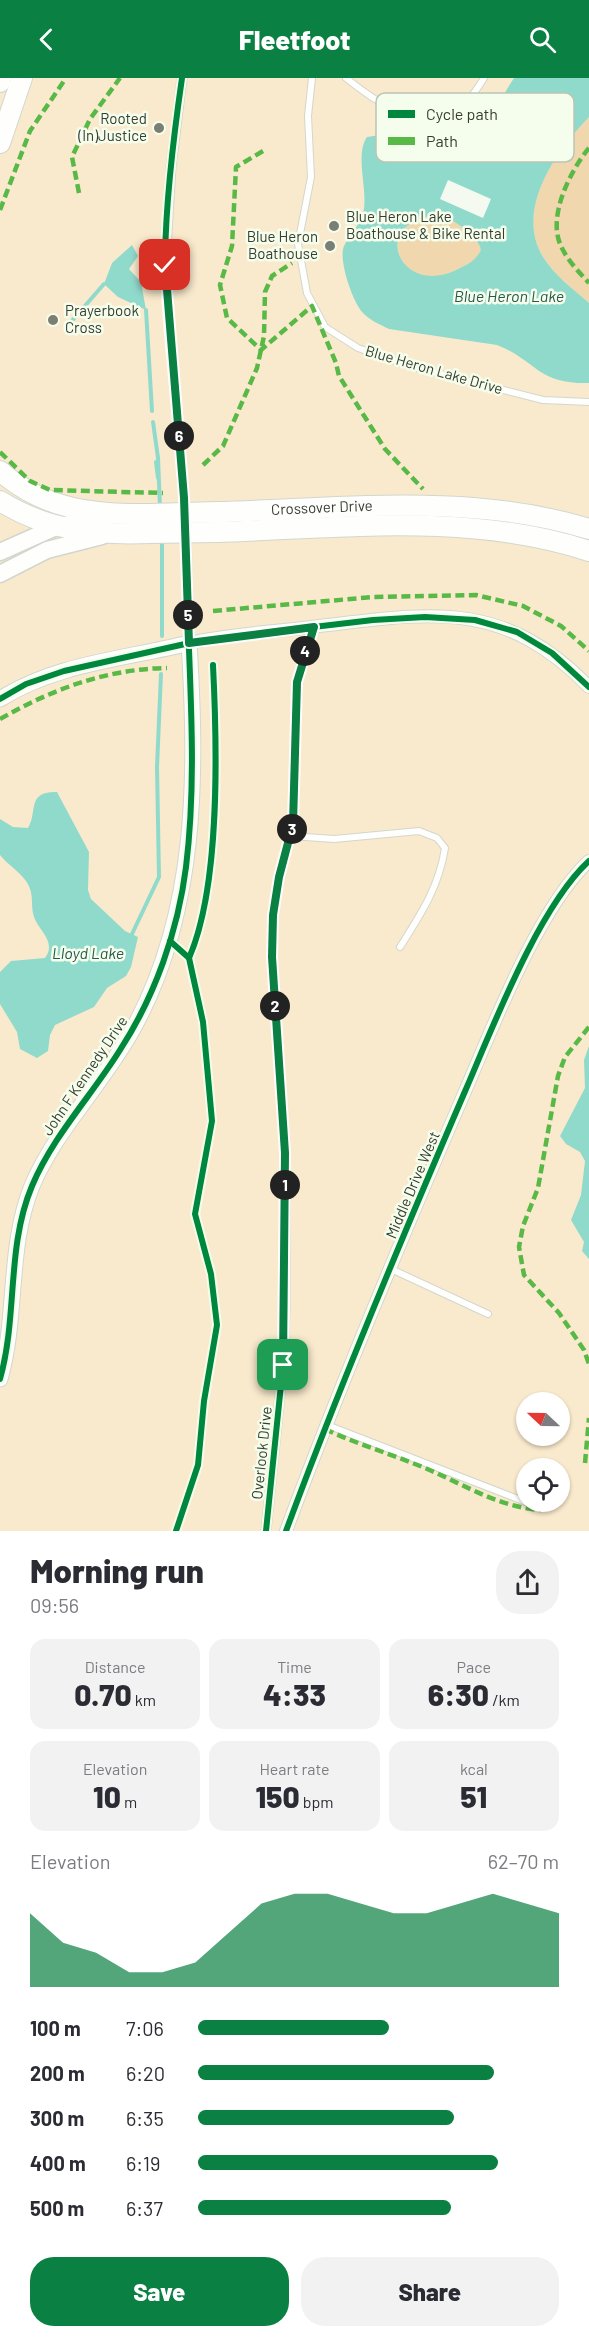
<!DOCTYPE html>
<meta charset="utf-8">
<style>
:root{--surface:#fff;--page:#f2f2f3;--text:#2b2b33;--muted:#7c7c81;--accent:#0b8043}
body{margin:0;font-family:Barlow,sans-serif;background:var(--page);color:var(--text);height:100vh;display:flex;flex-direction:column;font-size:22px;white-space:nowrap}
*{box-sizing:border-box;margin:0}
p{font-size:20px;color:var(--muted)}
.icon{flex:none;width:33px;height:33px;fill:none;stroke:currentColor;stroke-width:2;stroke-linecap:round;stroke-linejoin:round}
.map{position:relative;height:1453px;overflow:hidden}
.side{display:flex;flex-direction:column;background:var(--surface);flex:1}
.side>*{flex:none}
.needle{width:39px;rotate:292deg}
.tools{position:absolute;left:516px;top:1314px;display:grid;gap:12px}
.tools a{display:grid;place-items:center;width:54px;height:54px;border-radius:50%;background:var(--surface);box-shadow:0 2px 4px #0004;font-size:30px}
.pin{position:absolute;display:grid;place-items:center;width:51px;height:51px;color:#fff;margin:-26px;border-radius:12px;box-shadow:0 3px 9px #0006}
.km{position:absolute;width:30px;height:30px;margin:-15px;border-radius:50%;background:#222;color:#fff;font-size:16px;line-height:30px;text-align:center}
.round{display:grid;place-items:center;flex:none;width:63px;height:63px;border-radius:24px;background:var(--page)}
.headline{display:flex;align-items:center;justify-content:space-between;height:102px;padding:0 30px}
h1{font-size:33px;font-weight:800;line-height:45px}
.stats{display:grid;grid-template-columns:repeat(3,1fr);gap:9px;height:102px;padding:6px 30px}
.stats div{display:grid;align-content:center;border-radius:15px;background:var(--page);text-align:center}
.stats b{font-size:30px;font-weight:800}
.stats small{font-size:16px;font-weight:400}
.stats p{font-size:16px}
.chart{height:168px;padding:12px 30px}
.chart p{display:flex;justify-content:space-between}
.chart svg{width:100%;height:108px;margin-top:6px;fill:var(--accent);opacity:.7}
.action{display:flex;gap:12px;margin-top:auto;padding:12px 30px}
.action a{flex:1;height:69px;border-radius:24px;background:var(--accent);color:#fff;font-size:24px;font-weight:800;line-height:69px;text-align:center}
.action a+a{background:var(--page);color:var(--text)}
ul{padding:0 30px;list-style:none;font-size:20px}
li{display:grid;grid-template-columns:96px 72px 1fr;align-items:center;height:45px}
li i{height:15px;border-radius:8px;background:var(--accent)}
header{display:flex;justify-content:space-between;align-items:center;height:78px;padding:0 30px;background:var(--accent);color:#fff;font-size:27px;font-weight:800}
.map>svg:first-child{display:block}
.green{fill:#f9eacd;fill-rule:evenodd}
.forest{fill:#f0d7ad}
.water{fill:#90dacc;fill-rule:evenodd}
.pier{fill:#f5faf0}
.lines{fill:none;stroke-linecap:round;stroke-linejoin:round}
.stream{stroke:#90dacc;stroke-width:4}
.service-casing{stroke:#d2d7cd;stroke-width:8}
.pedestrian-casing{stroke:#d2d7cd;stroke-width:11}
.minor-casing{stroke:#d2d7cd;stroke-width:14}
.tertiary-casing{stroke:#d2d7cd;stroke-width:17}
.secondary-casing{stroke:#d2d7cd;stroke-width:19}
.trunk-casing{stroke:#d2d7cd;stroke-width:22}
.service{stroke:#fefefd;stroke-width:6}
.pedestrian{stroke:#fefefd;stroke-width:9}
.minor{stroke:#fefefd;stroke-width:12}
.tertiary{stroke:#fefefd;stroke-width:15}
.secondary{stroke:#fefefd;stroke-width:16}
.trunk{stroke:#fefefd;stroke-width:20}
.trunk-bridge-casing{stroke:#d2d7cd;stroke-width:22;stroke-linecap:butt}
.trunk-bridge{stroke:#fefefd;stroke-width:20}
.quiet{stroke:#58b947;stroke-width:4.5;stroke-dasharray:9 4.5;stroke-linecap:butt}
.cycleway-casing{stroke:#f5feec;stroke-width:10}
.cycleway{stroke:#00873e;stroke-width:6}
.route-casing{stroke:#fff;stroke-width:12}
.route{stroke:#0b8043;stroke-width:8}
.poi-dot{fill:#7a7e73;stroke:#f5feec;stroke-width:2}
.labels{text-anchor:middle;stroke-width:5;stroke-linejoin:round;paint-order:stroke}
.poi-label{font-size:15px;fill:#373c30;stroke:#f5feec;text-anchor:end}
.street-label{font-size:15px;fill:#373c30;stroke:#f5feec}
.water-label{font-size:16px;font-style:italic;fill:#28574f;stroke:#f5feec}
.key{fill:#f5feec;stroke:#bcc4b4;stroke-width:1.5}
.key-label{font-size:16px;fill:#373c30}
</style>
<header><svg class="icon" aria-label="back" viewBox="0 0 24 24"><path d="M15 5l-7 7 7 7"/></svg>Fleetfoot<svg class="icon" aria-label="search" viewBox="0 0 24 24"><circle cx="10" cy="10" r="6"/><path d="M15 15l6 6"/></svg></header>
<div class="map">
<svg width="589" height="1453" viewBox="0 0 589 1453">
<rect width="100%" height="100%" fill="#f5faf0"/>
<path class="green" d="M0 0H589V1453H0ZM526 1324H560V1358H526ZM526 1390H560V1424H526Z"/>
<g class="forest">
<path d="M589 39V225C573 211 555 198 543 179 514 131 557 72 589 39Z"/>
<path d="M442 137C453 140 480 162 482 172 476 183 466 187 456 192 393 223 371 133 442 137Z"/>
</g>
<g class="water">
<path d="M514 0H589V39C557 72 514 131 543 179 555 198 573 211 589 225V305C536 306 538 283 497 267L389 251C379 246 369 242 362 234 352 222 338 181 344 168 350 155 362 145 364 131 367 109 355 76 367 59 383 55 398 59 413 65 480 90 483 47 514 0ZM436 137C450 138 479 158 481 172 476 183 466 187 456 192 400 219 368 145 436 137Z"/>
<path d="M132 167 138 178 129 191 141 204 146 232 118 219 104 206 112 185Z"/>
<path d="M57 714 89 774 88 812 91 821 125 853 138 859 131 889 126 898 107 910 94 929 55 947 50 957 48 973 37 980 20 971 17 954 0 926V894L11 883 45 880C57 864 39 853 34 839 30 826 35 816 26 803 19 793 8 787 0 777V741L13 749 28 750C38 734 26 713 57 714Z"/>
<path d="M589 968V1181L582 1173 584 1164 571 1142 581 1117 585 1083 580 1074 566 1066 560 1058 585 1010 584 982Z"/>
</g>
<path class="pier" d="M448 102 491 121 483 140 440 121Z"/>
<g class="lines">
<g class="stream">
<path d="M146 232 152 333"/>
<path d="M70 245 104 206"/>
<path d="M153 344 158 380 160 429"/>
<path d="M156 384 158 400"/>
<path d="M162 461V558"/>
<path d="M132 856 159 799 157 689 161 596"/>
</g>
<g class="service-casing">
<g id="service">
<path d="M312 0 308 38 311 99 298 166 307 215 325 249 358 270 409 288 543 322 589 324"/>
<path d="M346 0C373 22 424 59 458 33 469 24 477 11 484 0"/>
<path d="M291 758 334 761 419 753 437 760 445 770C439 809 421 836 400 869"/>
<path d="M391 1191 488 1236"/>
<path d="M327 1347 531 1426 532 1424"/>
</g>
</g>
<g class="pedestrian-casing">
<g id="pedestrian">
<path d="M182 0 171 89 165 187 185 437"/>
<path d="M186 454 189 565"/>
<path d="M266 1453 283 1287 285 1232V1075L272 879 273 837 279 799 293 746 297 604 314 549"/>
</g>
</g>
<g class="minor-casing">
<g id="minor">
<path d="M189 565C229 556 271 554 312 549 426 536 501 518 589 609"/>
<path d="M286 1453C341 1304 403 1157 466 1011 494 946 539 829 589 783"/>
</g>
</g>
<g class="tertiary-casing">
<path id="tertiary" d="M0 621C57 585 126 581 189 565 197 696 198 833 133 951 103 1006 56 1051 32 1108 7 1170 18 1237 0 1301"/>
</g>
<g class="secondary-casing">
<g id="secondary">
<path d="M0 474 56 449 105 438"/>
<path d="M0 496 47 472 102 458"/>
</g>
</g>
<g class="trunk-casing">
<g id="trunk">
<path d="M0 4 1 0"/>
<path d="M0 65 22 0"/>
<path d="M0 393C44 432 95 437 151 436"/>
<path d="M0 423C48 453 95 457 151 455"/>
<path id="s1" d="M217 434C340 431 469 414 589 451"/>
<path d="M217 454C341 450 470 434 589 473"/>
</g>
</g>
<use href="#service" class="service"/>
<use href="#pedestrian" class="pedestrian"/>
<use href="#minor" class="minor"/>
<use href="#tertiary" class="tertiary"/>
<use href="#secondary" class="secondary"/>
<use href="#trunk" class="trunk"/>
<g class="trunk-bridge-casing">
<g id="trunk-bridge">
<path d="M151 436 217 434"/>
<path d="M151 455 217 454"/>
</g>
</g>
<use href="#trunk-bridge" class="trunk-bridge"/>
<g class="quiet">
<path d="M589 70C570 93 547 139 561 168 567 182 579 194 589 205"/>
<path d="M263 73 236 89 232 168 220 207 227 240 261 272 312 228 336 285 339 298 385 371 423 411"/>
<path d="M79 115 72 79 90 41 120 0"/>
<path d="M0 132 30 53 66 0"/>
<path d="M0 374 30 403 50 412 163 415"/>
<path d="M203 387 223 368 257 290 264 258 265 214 272 198 292 185"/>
<path d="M213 533 373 519 476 517 523 528 561 548 589 573"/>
<path d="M0 641C53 611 106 591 167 590"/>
<path d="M589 949 565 979 558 998 538 1110 523 1148 519 1169 524 1197 559 1235 584 1272 589 1286"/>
<path d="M325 1351C354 1365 385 1374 415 1386 457 1402 495 1429 541 1432"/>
<path d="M585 1385 589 1340"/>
</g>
<g class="cycleway-casing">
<g id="cycleway">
<path d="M0 621 26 606 64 593 203 562 373 542 425 539 475 542 517 554 552 575 589 609"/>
<path d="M170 863 189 880 203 944 212 1043 195 1136 211 1196 217 1247 204 1323 198 1387 176 1453"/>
<path d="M189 880C221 807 217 667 213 587"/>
<path d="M0 1301C18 1237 6 1170 32 1108 53 1058 92 1017 120 972 155 918 178 853 186 789 196 708 191 627 188 546 186 494 187 442 182 391 177 324 166 256 165 188 165 126 173 62 182 0"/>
<path d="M266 1453 283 1287 285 1232V1075L272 879 273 837 279 799 293 746 297 604 314 549"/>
<path d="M286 1453C341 1304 403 1157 466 1011 494 946 539 829 589 783"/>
</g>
</g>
<use href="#cycleway" class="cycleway"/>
</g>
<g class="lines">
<g class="route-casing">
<path id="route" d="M165 187 184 420 189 565 314 549 297 604 293 746 279 799 273 837 272 879 285 1075 283 1287"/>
</g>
<use href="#route" class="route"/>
</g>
<g class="poi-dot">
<circle cx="159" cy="50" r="6"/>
<circle cx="334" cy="148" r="6"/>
<circle cx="330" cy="168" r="6"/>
<circle cx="53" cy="242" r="6"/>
</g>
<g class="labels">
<g class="poi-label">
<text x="147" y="46">Rooted<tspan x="147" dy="17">(In)Justice</tspan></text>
<text x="346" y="144" text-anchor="start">Blue Heron Lake<tspan x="346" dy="17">Boathouse &amp; Bike Rental</tspan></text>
<text x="318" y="164">Blue Heron<tspan x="318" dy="17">Boathouse</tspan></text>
<text x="65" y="238" text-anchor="start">Prayerbook<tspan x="65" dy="17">Cross</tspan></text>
</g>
<g class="street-label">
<text transform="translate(434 292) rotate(16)" y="5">Blue Heron Lake Drive</text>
<text dy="5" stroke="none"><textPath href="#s1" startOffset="105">Crossover Drive</textPath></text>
<text transform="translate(85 998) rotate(-56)" y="5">John F Kennedy Drive</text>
<text transform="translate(413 1107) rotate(-67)" y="5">Middle Drive West</text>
<text transform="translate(262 1375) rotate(-84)" y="5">Overlook Drive</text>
</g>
<g class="water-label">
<text x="509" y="224">Blue Heron Lake</text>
<text x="88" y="881">Lloyd Lake</text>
</g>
</g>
<rect x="376" y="15" width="198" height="69" rx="9" class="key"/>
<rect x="388" y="32" width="27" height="8" fill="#00873e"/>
<rect x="388" y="59" width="27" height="8" fill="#58b947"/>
<g class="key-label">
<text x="426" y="42">Cycle path</text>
<text x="426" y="69">Path</text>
</g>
</svg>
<div class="tools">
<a><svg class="needle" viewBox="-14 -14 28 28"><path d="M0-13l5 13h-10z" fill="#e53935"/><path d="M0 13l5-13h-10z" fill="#7c7c81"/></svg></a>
<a><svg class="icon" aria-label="locate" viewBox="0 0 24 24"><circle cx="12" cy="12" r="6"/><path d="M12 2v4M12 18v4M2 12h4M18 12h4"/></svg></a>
</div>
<div class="pin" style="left:283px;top:1287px;background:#1e9e55"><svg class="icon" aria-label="arrive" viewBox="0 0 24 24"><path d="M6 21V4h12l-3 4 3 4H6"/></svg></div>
<div class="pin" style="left:165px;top:187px;background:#d93025"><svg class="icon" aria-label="check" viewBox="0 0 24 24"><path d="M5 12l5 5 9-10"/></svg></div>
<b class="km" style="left:285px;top:1107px">1</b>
<b class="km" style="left:275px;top:928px">2</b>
<b class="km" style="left:292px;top:751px">3</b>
<b class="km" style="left:305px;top:573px">4</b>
<b class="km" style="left:188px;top:537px">5</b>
<b class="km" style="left:179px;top:358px">6</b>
</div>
<section class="side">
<div class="headline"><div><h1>Morning run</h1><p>09:56</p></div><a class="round"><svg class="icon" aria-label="share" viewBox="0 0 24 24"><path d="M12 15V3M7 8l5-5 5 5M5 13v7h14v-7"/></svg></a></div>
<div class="stats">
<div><p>Distance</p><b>0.70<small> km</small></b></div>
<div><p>Time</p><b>4:33</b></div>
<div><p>Pace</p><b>6:30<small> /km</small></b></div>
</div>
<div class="stats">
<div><p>Elevation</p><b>10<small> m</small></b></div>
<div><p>Heart rate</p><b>150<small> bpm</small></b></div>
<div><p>kcal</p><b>51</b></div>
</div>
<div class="chart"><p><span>Elevation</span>62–70 m</p>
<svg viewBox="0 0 160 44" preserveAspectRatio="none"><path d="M0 44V14L10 26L20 30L30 38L40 38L50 34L60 22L70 10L80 6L90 6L100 10L110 14L120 14L130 10L140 6L150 10L160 14V44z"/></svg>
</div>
<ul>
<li><b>100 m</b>7:06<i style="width:53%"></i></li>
<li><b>200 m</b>6:20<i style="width:82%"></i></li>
<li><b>300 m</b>6:35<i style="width:71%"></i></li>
<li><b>400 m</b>6:19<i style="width:83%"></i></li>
<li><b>500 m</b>6:37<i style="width:70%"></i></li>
</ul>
<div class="action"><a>Save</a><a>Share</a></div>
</section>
